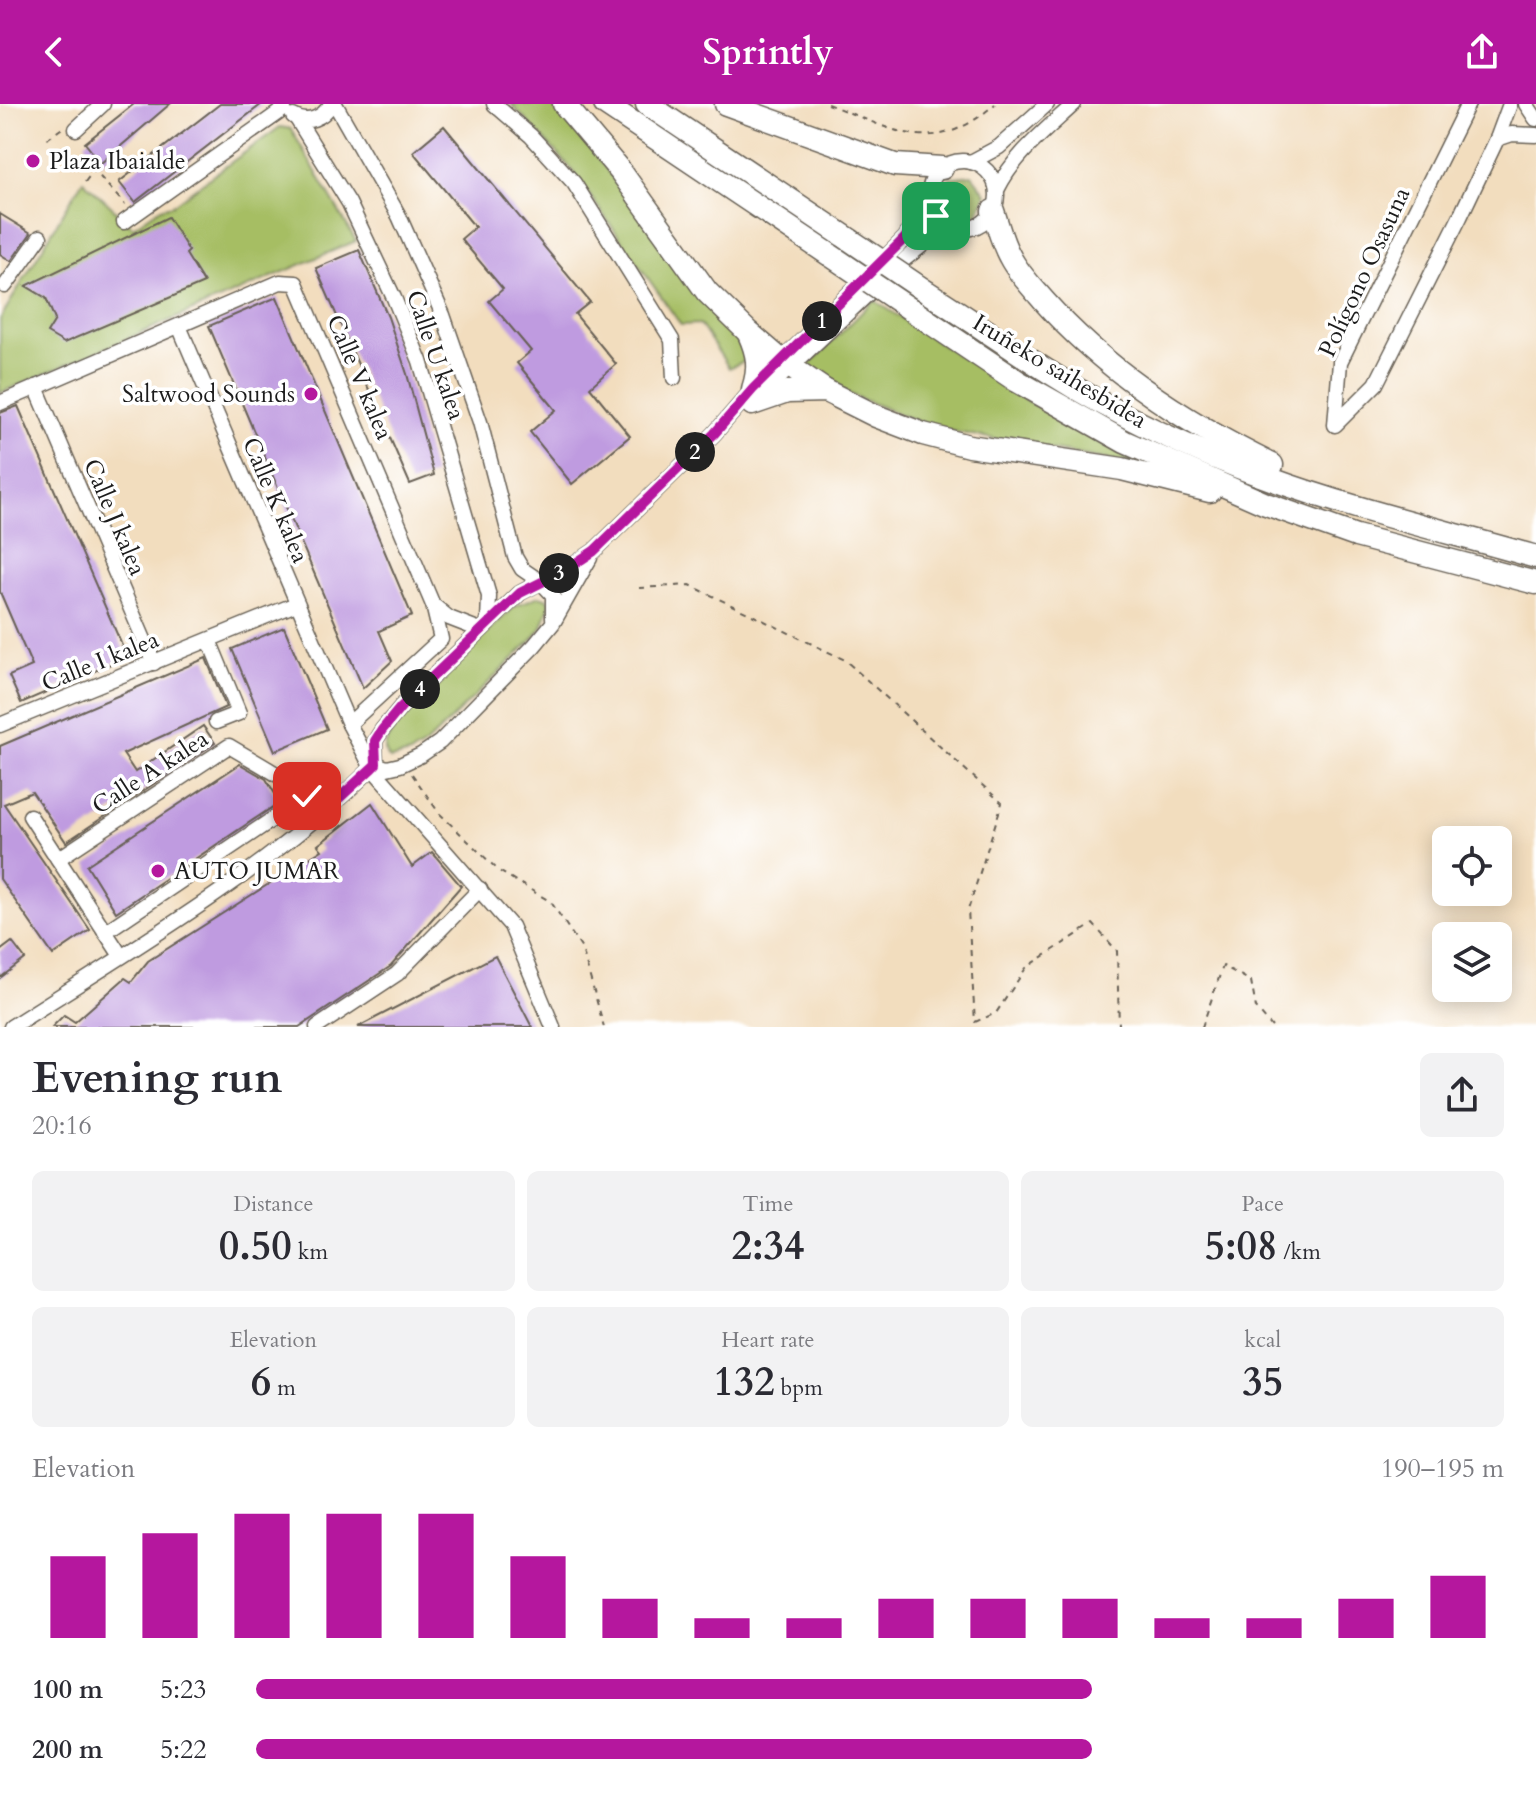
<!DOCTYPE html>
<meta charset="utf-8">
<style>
:root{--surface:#fff;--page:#f2f2f3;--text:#2b2b33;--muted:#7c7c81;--accent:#b5179e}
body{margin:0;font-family:Cardo,serif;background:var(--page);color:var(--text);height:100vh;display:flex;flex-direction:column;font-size:30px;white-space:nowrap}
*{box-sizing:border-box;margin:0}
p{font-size:26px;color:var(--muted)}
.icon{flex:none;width:44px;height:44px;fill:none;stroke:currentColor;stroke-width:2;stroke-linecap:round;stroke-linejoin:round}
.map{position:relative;height:923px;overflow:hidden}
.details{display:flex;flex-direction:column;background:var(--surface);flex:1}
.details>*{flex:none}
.controls{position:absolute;left:1432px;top:722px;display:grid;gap:16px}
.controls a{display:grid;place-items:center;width:80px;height:80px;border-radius:12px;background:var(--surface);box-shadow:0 4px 20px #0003;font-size:40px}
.pin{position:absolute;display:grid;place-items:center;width:68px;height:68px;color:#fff;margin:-34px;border-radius:16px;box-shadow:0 4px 12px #0006}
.km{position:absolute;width:40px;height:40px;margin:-20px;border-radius:50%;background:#222;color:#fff;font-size:22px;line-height:40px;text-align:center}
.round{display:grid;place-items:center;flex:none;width:84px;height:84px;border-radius:12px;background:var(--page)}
.headline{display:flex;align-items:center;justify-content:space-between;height:136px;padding:0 32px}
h1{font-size:44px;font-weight:700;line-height:60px}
.figures{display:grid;grid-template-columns:repeat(3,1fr);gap:12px;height:136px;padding:8px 32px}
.figures div{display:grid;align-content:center;border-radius:12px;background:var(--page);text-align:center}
.figures b{font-size:40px;font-weight:700}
.figures small{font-size:22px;font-weight:400}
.figures p{font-size:22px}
.chart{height:224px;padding:16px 32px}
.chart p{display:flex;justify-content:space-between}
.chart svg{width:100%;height:144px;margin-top:8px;stroke:var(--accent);stroke-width:6}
ul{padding:0 32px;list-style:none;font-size:26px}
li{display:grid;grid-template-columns:128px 96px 1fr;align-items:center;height:60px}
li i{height:20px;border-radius:10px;background:var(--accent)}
header{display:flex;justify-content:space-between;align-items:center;height:104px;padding:0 32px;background:var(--accent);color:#fff;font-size:36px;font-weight:700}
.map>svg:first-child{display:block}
.green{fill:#a6be63;stroke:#616d40;stroke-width:2}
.building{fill:#bf9be0}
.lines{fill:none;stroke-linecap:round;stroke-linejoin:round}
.minor-casing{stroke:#676055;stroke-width:17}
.highway-casing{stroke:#676055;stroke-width:25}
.path{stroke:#676055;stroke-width:2;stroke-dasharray:6 6;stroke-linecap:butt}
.minor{stroke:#fff;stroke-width:14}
.highway{stroke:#fff;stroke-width:22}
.highway-bridge-casing{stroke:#676055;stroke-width:25;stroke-linecap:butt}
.highway-bridge{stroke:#fff;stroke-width:22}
.route-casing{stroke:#fff;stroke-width:16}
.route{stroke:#b5179e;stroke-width:10}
.poi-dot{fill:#b5179e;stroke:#fff;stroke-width:3}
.labels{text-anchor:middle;stroke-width:7;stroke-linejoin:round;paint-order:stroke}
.poi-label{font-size:24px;fill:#1c1c1c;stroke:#fff;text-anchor:start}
.street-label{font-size:24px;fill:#1c1c1c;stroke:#fff}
</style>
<header><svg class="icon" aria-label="back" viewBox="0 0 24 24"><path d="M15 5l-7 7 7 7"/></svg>Sprintly<svg class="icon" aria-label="share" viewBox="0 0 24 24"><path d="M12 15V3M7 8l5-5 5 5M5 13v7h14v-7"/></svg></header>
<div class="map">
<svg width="1536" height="923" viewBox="0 0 1536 923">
<rect width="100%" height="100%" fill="#fff"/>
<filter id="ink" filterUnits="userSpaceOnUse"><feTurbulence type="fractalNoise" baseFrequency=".0125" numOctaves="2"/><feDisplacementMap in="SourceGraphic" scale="16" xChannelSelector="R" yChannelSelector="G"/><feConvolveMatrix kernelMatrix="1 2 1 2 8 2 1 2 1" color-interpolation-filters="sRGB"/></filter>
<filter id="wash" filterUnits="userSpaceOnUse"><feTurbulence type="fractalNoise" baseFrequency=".006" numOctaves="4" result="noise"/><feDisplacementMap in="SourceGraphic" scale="32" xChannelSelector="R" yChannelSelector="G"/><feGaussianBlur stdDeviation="1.8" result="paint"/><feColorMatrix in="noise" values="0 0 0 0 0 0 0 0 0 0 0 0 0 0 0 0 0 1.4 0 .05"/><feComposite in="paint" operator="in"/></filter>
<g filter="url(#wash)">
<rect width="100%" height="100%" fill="#f2ddbe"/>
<g class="green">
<path d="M511 0H551L591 44 703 197 743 239 745 257 729 264 700 220 681 221 569 62Z"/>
<path d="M280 23 291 25 356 137 0 289V215L83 76 133 123 161 104 172 101Z"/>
<path d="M972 71 986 90 977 111 954 113 940 95 950 74Z"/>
<path d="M874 196 1029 298 1143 362 934 324 837 285 806 264Z"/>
<path d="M539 492 546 494 550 500 542 523 531 537 425 641 410 650 390 655C387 651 385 650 385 644 387 616 491 526 515 502Z"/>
</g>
<g id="blocks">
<g class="building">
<path d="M134 0H170L101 59 85 39Z"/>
<path d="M220 0H262L135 98 119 78Z"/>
<path d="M444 22 590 198 575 210 616 260 590 283 630 332 572 380 530 328 556 306 517 259 531 247 489 197 503 185 461 135 475 123 413 48Z"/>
<path d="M0 110 31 129 11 157 0 150Z"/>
<path d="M168 113 189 147 186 150 204 179 64 239 47 229 55 216 46 194 26 182Z"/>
<path d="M359 146 388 213 407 270 434 371 410 380 316 164Z"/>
<path d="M277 193 412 512 379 527 392 557 363 584 209 222Z"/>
<path d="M18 302 127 553 21 599 9 572 32 562 0 488V309Z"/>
<path d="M284 523 327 625 275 647 232 545Z"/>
<path d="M206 554 226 603 123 650 135 668 203 622 215 639 66 738 32 688 4 700 90 826 53 851 0 775V642Z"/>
<path d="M240 660 266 675 280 698 116 808 87 761Z"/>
<path d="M372 699 412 763 432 748 461 782 391 862 299 923H52L64 911 75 918 125 874 131 878 148 857 322 746 318 741Z"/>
<path d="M12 838 25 855 0 874V847Z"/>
<path d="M495 852 532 923H358Z"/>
</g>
</g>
</g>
<g filter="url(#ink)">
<use href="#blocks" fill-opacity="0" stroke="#676055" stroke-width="2"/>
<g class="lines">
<g class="minor-casing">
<g id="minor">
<path d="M335 0 399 112 443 211 480 318 515 453 522 465 541 478 564 467 594 447 714 330 753 285 905 134 929 94"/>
<path d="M494 0 531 32 574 79 672 236 674 274"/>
<path d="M1468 0 1340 258 1335 321 1376 280 1460 113 1497 35 1510 0"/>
<path d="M1526 0 1536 15"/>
<path d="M293 12C307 21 323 14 331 0"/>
<path d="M297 15 349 99 394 194 420 257 489 492 488 518"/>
<path d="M76 25 103 0"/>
<path d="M1497 35 1512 30 1536 31"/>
<circle cx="963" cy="91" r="34"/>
<path d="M971 58 999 43 1047 0"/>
<path d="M997 86C1014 51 1045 27 1074 0"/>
<path d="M124 118 284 5"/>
<path d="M5 182 40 133"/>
<path d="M179 222 349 620 372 664 511 822 553 923"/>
<path d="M36 283 154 559"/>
<path d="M758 294 906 154 925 139 961 125"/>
<path d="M0 299 280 178 296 179 433 501 449 514 480 526"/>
<path d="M209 536 239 609 216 618"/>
<path d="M349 620 441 535 433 501"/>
<path d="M0 621 296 500"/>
<path d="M376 660 387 664 400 661 421 651 440 638 534 542 553 519 590 454"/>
<path d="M376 660 375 637 382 626 401 603 520 489 541 478 553 491V514"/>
<path d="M30 712 121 852"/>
<path d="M58 755 229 642C262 662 298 679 323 709"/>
<path d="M105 828 307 692"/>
<path d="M11 923C137 842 269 766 376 660"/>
<path d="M317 923 397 870 480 785"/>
</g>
</g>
<g class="highway-casing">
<g id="highway">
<path d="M564 0 621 68 707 188 747 227 782 257 826 287"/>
<path d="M605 0 830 151"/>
<path d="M647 0 850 136"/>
<path d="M726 0 895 61 942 64"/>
<path d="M993 107C998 122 1002 139 1010 153 1018 169 1032 183 1044 197 1106 267 1188 320 1272 361"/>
<path d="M927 188C968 214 1008 242 1049 268 1115 310 1195 348 1268 374 1355 406 1446 427 1536 453"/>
<path d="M910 205 1017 277 1125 338 1266 400 1356 432 1536 479"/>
<path d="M749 230C758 250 760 264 753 285"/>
<path d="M752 300 787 288 826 287 876 312 923 330 969 342 1122 365 1210 387"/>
</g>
</g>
<g class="path">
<path d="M827 0C895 25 932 56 995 0"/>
<path d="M47 35 65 22"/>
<path d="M85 78 94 66 125 101"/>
<path d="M639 484 690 481 845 556 1002 699 968 806 975 918 996 909 1026 864 1093 820 1117 847 1119 923"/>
<path d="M412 670 439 709 499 767 551 798 582 845 604 923"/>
<path d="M1202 923 1223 862 1251 877 1256 904 1272 923"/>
</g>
<use href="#minor" class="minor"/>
<use href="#highway" class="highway"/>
<g class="highway-bridge-casing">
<g id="highway-bridge">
<path d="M850 136 927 188"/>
<path d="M830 151 910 205"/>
</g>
</g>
<use href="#highway-bridge" class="highway-bridge"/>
</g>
</g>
<g class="lines" filter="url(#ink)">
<g class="route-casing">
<path id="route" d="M307 692 323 709 372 664 376 660 375 637 382 626 401 603 520 489 564 467 594 447 714 330 753 285 905 134 929 94 936 112"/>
</g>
<use href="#route" class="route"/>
</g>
<g class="poi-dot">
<circle cx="33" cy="57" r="8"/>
<circle cx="311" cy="290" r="8"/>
<circle cx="158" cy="767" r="8"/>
</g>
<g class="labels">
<g class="poi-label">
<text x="49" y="65">Plaza Ibaialde</text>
<text x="295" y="298" text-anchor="end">Saltwood Sounds</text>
<text x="174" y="775">AUTO JUMAR</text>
</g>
<g class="street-label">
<text transform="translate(1364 168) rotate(-65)" y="8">Polígono Osasuna</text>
<text transform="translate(436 251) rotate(71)" y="8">Calle U kalea</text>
<text transform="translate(1060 267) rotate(31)" y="8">Iruñeko saihesbidea</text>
<text transform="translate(360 273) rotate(67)" y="8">Calle V kalea</text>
<text transform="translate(276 396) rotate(67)" y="8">Calle K kalea</text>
<text transform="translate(115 413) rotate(67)" y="8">Calle J kalea</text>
<text transform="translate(100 557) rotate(-22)" y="8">Calle I kalea</text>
<text transform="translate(150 668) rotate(-33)" y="8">Calle A kalea</text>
</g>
</g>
</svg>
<div class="controls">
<a><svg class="icon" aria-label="locate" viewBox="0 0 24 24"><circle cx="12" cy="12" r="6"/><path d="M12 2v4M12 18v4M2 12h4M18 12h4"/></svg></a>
<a><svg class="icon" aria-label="layers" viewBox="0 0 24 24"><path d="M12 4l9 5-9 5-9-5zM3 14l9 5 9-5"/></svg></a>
</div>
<div class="pin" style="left:936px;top:112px;background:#1e9e55"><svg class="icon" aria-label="arrive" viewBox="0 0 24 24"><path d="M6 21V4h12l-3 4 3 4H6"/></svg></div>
<div class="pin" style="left:307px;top:692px;background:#d93025"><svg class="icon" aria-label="check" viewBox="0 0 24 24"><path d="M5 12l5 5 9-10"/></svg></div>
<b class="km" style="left:822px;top:217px">1</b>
<b class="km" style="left:695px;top:348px">2</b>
<b class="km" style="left:559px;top:469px">3</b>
<b class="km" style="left:420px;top:585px">4</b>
</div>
<section class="details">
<div class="headline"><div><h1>Evening run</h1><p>20:16</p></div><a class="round"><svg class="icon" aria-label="share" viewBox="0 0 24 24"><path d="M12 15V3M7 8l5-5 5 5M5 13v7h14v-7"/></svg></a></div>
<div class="figures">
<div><p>Distance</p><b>0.50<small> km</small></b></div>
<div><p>Time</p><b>2:34</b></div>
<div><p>Pace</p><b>5:08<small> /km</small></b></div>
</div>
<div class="figures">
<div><p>Elevation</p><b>6<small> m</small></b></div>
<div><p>Heart rate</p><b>132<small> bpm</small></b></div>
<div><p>kcal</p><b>35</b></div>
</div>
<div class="chart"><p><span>Elevation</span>190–195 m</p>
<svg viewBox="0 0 160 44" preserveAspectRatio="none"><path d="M5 44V19M15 44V12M25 44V6M35 44V6M45 44V6M55 44V19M65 44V32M75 44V38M85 44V38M95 44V32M105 44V32M115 44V32M125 44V38M135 44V38M145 44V32M155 44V25"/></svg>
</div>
<ul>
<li><b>100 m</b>5:23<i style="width:67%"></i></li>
<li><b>200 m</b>5:22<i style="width:67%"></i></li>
</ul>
</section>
